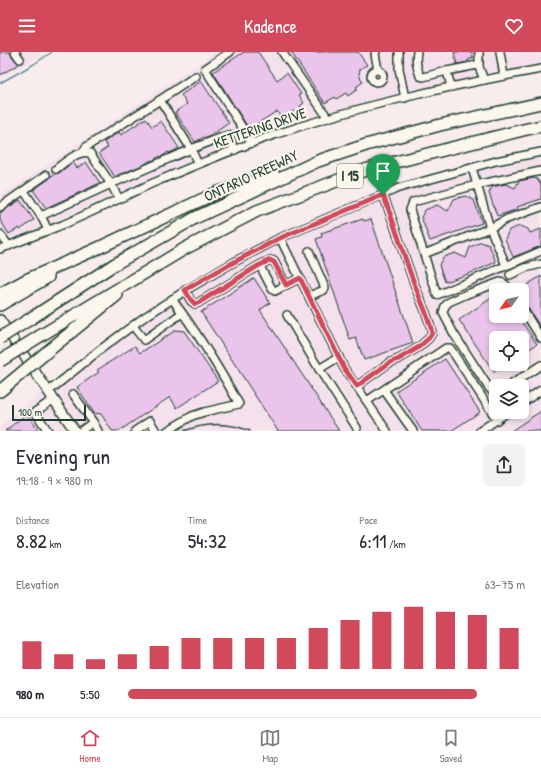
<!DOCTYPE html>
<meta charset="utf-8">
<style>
:root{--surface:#fff;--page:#f2f2f3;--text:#2b2b33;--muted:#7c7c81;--line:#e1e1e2;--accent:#d1495b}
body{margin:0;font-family:"Patrick Hand",sans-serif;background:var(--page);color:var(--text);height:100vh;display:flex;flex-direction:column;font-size:15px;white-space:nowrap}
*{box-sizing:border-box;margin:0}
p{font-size:13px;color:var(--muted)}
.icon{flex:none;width:22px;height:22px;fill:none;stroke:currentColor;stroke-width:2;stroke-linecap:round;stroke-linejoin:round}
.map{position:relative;height:379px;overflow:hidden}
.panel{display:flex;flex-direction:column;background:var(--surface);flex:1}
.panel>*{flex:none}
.needle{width:26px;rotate:236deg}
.controls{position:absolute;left:489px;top:231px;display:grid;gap:8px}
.controls a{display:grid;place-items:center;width:40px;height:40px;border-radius:6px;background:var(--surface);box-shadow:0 2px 6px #0003;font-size:20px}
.scale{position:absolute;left:12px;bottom:10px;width:74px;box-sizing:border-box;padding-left:4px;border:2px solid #1f3d34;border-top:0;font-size:11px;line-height:14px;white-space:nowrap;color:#1f3d34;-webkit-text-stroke:3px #fbf7ec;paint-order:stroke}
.pin{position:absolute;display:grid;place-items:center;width:34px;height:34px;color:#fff;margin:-41px -17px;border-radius:50% 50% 50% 0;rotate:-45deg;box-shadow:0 0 4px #0007}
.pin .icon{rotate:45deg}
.round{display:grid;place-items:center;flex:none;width:42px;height:42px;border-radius:6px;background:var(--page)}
.headline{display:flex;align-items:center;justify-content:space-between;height:68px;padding:0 16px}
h1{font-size:22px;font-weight:600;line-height:30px}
.stats{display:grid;grid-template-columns:repeat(3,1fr);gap:6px;height:68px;padding:4px 16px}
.stats div{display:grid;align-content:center}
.stats b{font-size:20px;font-weight:600}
.stats small{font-size:11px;font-weight:400}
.stats p{font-size:11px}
.chart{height:112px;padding:8px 16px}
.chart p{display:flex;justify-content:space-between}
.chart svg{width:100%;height:72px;margin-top:4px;stroke:var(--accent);stroke-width:6}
ul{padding:0 16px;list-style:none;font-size:13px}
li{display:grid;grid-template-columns:64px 48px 1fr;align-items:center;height:30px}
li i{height:10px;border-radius:5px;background:var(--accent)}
header{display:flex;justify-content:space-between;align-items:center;height:52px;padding:0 16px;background:var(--accent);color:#fff;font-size:18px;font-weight:600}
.tab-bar{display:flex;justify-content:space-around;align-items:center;height:56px;border-top:1px solid var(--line);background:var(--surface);font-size:11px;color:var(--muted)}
.tab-bar a{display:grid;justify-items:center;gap:2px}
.tab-bar .active{color:var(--accent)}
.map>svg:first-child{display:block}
.built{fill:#f4e1ec;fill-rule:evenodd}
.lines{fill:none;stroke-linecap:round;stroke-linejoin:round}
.stream{stroke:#5f8c9f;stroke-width:1.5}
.building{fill:#ebc4ec;stroke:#1f3d34}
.minor-casing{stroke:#1f3d34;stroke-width:10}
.major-casing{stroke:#1f3d34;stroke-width:12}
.highway-casing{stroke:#1f3d34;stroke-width:14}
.minor{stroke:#fbf7ec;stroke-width:7}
.major{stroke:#fbf7ec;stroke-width:9}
.highway{stroke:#fbf7ec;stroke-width:11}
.rail{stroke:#1f3d34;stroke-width:1.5}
.highway-bridge-casing{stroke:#1f3d34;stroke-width:14;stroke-linecap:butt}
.highway-bridge{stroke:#fbf7ec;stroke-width:11}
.route-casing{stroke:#fff;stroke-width:8}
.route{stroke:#d1495b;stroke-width:5}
.labels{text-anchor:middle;stroke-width:4;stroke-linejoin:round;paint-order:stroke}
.shield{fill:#fbf7ec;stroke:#61756b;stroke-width:1}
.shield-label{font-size:14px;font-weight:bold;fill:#1f3d34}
.street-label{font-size:15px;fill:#1f3d34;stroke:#fbf7ec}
</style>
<header><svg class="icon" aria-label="menu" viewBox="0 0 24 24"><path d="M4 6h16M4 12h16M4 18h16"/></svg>Kadence<svg class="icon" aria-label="heart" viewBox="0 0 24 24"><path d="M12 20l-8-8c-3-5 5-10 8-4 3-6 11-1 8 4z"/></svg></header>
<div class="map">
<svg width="541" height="379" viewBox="0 0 541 379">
<rect width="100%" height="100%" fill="#f8edec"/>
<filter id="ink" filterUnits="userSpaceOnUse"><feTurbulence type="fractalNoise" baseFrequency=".025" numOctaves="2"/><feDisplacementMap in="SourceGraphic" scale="8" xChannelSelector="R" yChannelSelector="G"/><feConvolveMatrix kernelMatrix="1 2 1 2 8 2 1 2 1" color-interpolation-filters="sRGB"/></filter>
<g filter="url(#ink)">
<g class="built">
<path d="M0 0H44L23 14 0 26Z"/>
<path d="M216 0H541V13L413 37 296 69 160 124 39 176 0 190V144Z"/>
<path d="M541 95V379H0V374L39 342 154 252 277 180 387 135 514 100ZM496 238H522V264H496ZM496 286H522V312H496ZM496 334H522V360H496Z"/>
</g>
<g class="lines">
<path class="stream" d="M0 31 34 12 52 0"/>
</g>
<g class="building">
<path d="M0 0H10L11 3 19 12 0 23Z"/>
<path d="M244 0H258L277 28 287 21 301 42 299 43 304 51 300 54 302 57 295 62 293 59 282 67 277 59 249 77 213 20Z"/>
<path d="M291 0H358L367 13 360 17 359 23 363 30 356 35 358 37 348 44 346 41 336 47 335 45 325 51Z"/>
<path d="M454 0H472L473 6 468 8V10L457 12Z"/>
<path d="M201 29 229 71 207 86H205L204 85 195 90 175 60 187 52 181 43Z"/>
<path d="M146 66 152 75 161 69 179 96 174 99 169 101 168 100 164 103 160 105V104L152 109 151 108 145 112 121 122V121L115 125 99 101 108 95 104 90 119 80 121 83Z"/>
<path d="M73 110 77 116 86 110 100 131 46 156 33 138 49 127 51 124 55 122 59 121Z"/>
<path d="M534 126 538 128 540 132H541V147L517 155 518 157 497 164 489 141 492 135 506 132 515 136 519 129Z"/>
<path d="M465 144 474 148 482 171 430 189 421 165 425 158 437 153 448 159 454 147Z"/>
<path d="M20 148 34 168 20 178 19 176 9 182 0 168V161Z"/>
<path d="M363 167 364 169 371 167 413 291 364 308 356 286 350 288 316 187 322 185 321 181Z"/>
<path d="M520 174 528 177 530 181 541 177V194L513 205 505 187 509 178Z"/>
<path d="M481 190 489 193 496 210 471 221 445 230 439 213 443 205 455 201 466 206 470 195Z"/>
<path d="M541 224V276L522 247V236Z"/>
<path d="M254 226 270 251 260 258 339 379H278L201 260Z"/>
<path d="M496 243V264H518L537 292 522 302V286H496V312H506L494 320 459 268Z"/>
<path d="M176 278 184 279 218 329 177 356 170 345 119 379H112L101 362 94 361 77 335 99 320 97 318 135 294 140 301Z"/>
<path d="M445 307 480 360 451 379H422L396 339Z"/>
<path d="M541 359V379H511Z"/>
<path d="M27 362 39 379H5L20 367Z"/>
</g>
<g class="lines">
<g class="minor-casing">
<g id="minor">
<path d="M15 0 20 7"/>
<path d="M230 0 205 17 252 91"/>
<path d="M282 0 328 66"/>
<path d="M376 0 375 2 378 18"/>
<path d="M399 0V17L405 46"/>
<path d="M417 0C415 8 417 16 420 24L423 25 447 19"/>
<path d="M500 0 504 24"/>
<path d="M479 15V0"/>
<circle cx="377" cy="24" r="6"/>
<path d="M451 35 447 19 477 13 479 15 484 28"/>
<path d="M160 48 196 24"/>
<path d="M83 100 86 95 160 48 191 97 228 83 235 98"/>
<path d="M472 116 490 176 506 213"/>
<path d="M56 117C65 110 78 98 90 101L111 132 119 147"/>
<path d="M541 119 476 133 413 150 410 158 437 243 541 199"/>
<path d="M24 139 41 164"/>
<path d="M0 155 46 123"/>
<path d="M48 178 41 164 111 132 191 97 198 112"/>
<path d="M0 182 9 194"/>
<path d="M280 186 344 316 387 379"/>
<path d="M0 197C21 189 41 181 62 173 93 160 122 145 153 131 191 115 229 99 268 85 357 54 449 34 541 17"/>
<path d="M309 199 325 236 324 238 309 244"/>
<path d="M424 202 490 176 507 167 541 155"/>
<path d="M260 214 272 237 275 239 286 233"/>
<path d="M510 223 525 216 541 212"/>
<path d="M185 238 191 249 195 252 198 251 258 214 270 208 274 209 286 233 300 226"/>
<path d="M522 256 541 286"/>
<path d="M287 263 319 317 339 305"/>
<path d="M133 274 144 288 182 261"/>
<path d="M319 317 357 376"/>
<path d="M357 334 389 311 399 307 419 295 429 286 432 281C429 264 420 248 414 231 403 202 395 172 383 143"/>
<path d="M509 334 541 313"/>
<path d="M384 338 413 379"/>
<path d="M49 339 101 297 143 266 188 237 234 210 280 186 399 136 496 109 541 100"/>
<path d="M496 341 492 339 489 336 454 282 443 261 444 257 445 254 449 250 467 242 500 230 505 232 510 238"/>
<path d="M73 342 93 370"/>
<path d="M367 349 446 296H450L497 368"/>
<path d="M522 351 541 338"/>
<path d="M48 379 35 360 54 347"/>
<path d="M81 379 93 370 98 379"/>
<path d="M135 379 150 369 156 379"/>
<path d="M167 379 192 364 204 360 239 352C219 316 197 280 172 247"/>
<path d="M480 379 508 360"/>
</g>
</g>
<g class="major-casing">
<path id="major" d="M0 268 75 379"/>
</g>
<g class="highway-casing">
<g id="highway">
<path d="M0 242 26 228 94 198 216 141 274 123"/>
<path d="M0 253 48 225"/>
<path d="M30 267 115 212 195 166 318 109 366 93 440 73 541 51"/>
<path d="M40 284 186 196 257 159 368 117 523 78 541 74"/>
<path d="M48 299 117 243"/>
<path d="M0 339 12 329"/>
</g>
</g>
<use href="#minor" class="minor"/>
<use href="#major" class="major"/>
<use href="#highway" class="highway"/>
<path class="rail" d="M184 379C205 371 228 370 250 379"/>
<g class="highway-bridge-casing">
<g id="highway-bridge">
<path d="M0 286 30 267"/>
<path d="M0 309 40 284"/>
<path d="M12 329 48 299"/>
</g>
</g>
<use href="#highway-bridge" class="highway-bridge"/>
</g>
</g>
<g class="lines" filter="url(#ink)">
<g class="route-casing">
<path id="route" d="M383 143C395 172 403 202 414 231 420 248 429 264 432 281L429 286 419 295 399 307 389 311 357 334 344 316 300 226 286 233 274 210 270 208 258 214 198 251 195 252 191 248 185 238 234 210 280 186Z"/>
</g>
<use href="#route" class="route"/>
</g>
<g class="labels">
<rect class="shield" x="337" y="112" width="26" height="24" rx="3"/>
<g class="shield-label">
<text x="350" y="129">I 15</text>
</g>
<g class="street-label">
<text transform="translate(260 76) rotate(-19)" y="5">KETTERING DRIVE</text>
<text transform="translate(251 124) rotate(-25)" y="5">ONTARIO FREEWAY</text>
</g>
</g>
</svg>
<div class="controls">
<a><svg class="needle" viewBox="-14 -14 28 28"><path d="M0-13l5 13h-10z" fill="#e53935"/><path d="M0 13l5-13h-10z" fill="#7c7c81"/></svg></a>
<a><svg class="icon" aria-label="locate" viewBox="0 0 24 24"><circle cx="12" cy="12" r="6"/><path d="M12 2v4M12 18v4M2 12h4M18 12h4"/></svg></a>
<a><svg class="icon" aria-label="layers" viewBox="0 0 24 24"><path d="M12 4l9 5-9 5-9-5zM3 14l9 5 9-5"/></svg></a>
</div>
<div class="scale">100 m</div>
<div class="pin" style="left:383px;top:143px;background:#1e9e55"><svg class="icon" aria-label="arrive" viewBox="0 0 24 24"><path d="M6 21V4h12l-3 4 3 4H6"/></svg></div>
</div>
<section class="panel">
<div class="headline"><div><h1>Evening run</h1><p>19:18 · 9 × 980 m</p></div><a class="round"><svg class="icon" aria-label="share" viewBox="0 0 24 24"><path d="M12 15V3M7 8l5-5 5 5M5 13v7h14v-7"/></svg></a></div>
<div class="stats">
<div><p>Distance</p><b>8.82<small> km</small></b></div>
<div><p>Time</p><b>54:32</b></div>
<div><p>Pace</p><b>6:11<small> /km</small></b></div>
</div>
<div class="chart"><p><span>Elevation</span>63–75 m</p>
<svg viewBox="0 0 160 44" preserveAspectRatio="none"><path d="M5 44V27M15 44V35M25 44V38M35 44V35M45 44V30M55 44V25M65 44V25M75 44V25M85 44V25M95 44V19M105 44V14M115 44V9M125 44V6M135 44V9M145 44V11M155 44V19"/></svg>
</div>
<ul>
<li><b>980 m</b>5:50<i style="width:88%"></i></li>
</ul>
</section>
<nav class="tab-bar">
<a class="active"><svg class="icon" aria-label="home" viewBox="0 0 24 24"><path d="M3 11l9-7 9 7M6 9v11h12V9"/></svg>Home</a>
<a><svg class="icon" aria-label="map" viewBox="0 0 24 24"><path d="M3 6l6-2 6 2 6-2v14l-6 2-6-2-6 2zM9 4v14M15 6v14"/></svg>Map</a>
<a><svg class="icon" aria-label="saved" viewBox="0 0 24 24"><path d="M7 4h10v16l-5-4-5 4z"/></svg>Saved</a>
</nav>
